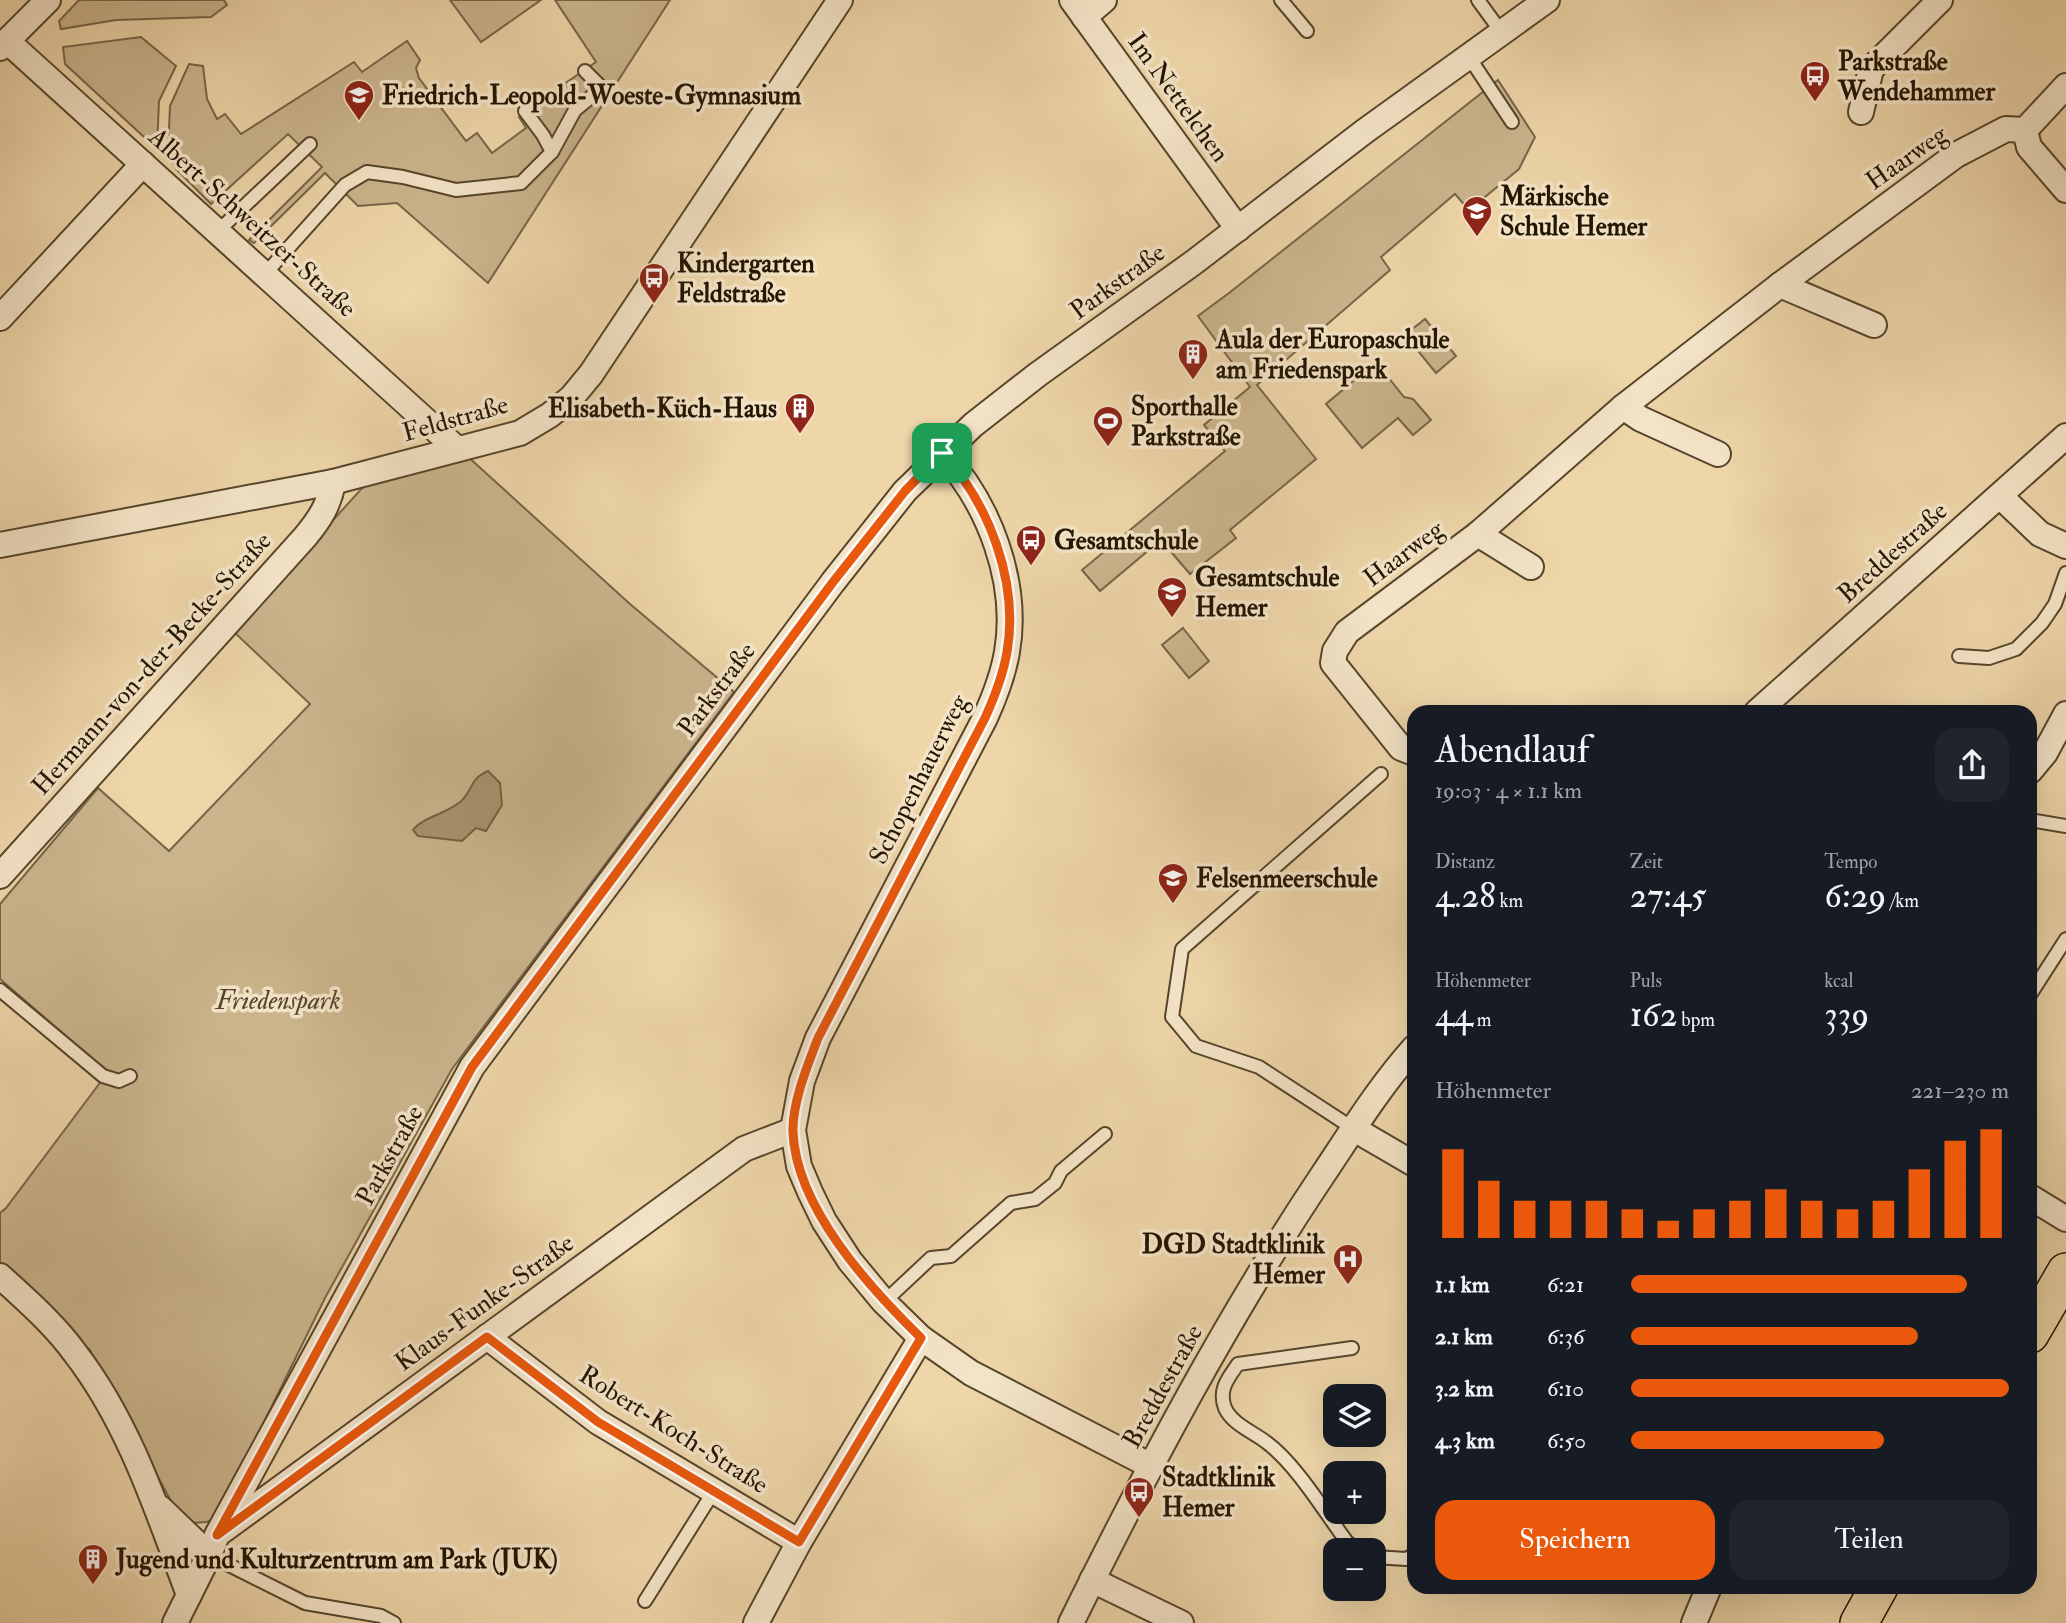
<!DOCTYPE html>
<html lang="de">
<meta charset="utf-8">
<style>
:root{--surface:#171b24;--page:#20242c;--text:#f1f3f6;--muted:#9ea1a6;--accent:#ea580c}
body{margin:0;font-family:"IM FELL Double Pica",serif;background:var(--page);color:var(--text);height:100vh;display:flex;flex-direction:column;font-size:26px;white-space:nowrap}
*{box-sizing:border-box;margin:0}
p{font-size:23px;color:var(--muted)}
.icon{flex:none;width:38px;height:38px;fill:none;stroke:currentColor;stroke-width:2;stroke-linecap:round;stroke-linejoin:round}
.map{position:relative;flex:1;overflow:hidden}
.drawer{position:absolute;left:1407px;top:705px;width:630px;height:889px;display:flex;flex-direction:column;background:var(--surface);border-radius:21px;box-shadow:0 7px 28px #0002}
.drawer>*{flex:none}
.fabs{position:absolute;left:1323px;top:1384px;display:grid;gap:14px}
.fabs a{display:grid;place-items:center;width:63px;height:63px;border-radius:14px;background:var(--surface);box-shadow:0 7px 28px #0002;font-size:35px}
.pin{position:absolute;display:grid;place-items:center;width:60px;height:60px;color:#fff;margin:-30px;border-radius:14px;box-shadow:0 4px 10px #0006}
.round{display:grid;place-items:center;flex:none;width:74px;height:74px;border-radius:21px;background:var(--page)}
.headline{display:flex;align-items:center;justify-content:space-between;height:119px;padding:0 28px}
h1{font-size:38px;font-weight:600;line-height:52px}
.figures{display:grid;grid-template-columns:repeat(3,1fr);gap:10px;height:119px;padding:7px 28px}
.figures div{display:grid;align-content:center}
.figures b{font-size:35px;font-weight:600}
.figures small{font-size:19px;font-weight:400}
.figures p{font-size:19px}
.chart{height:196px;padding:14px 28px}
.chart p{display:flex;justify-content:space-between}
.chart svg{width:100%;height:126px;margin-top:7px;stroke:var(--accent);stroke-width:6}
.action{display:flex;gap:14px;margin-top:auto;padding:14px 28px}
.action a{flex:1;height:80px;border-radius:21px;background:var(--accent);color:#fff;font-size:28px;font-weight:600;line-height:80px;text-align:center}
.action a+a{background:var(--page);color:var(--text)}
ul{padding:0 28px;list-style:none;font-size:23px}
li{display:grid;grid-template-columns:112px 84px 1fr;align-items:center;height:52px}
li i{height:18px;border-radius:9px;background:var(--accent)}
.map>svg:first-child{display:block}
.green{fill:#cbb58d;stroke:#776548;stroke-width:2}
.water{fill:#a99470;stroke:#736144;stroke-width:2}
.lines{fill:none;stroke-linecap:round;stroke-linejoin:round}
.service-casing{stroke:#56452c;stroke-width:16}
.minor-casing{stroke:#56452c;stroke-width:28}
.primary-casing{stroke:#231502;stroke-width:40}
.service{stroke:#f4e4c7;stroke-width:12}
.minor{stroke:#f4e4c7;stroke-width:24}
.primary{stroke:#eed6a9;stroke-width:37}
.route-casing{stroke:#fff;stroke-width:14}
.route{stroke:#ea580c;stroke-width:9}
.labels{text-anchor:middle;stroke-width:7;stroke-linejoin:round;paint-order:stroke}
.poi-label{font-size:26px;font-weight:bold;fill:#231502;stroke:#f4e4c7;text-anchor:start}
.street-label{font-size:26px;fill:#231502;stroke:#f4e4c7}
.park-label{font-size:26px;font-style:italic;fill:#55452c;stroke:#f4e4c7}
</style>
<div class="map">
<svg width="2066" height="1623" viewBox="0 0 2066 1623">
<rect width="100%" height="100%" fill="#eed6a9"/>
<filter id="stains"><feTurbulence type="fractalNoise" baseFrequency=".00286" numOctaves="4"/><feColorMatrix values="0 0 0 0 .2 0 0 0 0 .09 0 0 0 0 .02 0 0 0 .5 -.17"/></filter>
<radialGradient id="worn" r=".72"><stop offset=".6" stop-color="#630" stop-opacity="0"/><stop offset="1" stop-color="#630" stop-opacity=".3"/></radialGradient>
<g class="green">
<path d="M79 0H224L227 5 211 17 116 20 61 29 59 21Z"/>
<path d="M450 0H541L481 42Z"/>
<path d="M555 0H670L488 283 397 203 358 206 325 173 254 243 249 240 322 167 288 134 211 204 176 169 168 153 170 106 189 64 203 66 207 99 217 119 225 114 241 134 354 62 362 72 407 41 420 60 416 68 419 78 466 141 477 133 492 153 526 128 519 117 525 111 596 62Z"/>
<path d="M141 37 176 66 159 101 157 149 65 64 63 47Z"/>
<path d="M1498 80 1535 137 1519 169 1469 210 1455 194 1381 257 1390 270 1257 385 1316 459 1230 530 1236 538 1190 574 1161 540 1100 591 1082 570 1225 451 1204 425 1250 387 1198 316 1229 293Z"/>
<path d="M1425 319 1456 356 1436 373 1405 335Z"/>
<path d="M1376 362 1404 397 1413 399 1431 420 1413 435 1398 418 1362 448 1326 404Z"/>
<path d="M466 455 630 604 734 692 452 1069 325 1298 217 1518 207 1522 191 1523 172 1503 90 1350 0 1268V1213L6 1208 108 1072 0 979V904L98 788 169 851 310 704 233 631 363 487Z"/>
<path d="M1183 628 1209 661 1189 678 1162 645Z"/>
</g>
<path class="water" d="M488 771 500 783 502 805 486 831 476 828 462 841 418 836 413 830C423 817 446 814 460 802 474 790 468 780 488 771Z"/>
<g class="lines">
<g class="service-casing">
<g id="service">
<path d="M1281 0 1307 31"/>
<path d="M1478 0 1502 33"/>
<path d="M1469 57 1512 122"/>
<path d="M525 111 543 135 552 152"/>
<path d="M218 231 310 144"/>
<path d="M265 274 345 185 367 172 403 177 456 190 521 183 552 152 575 110 602 88 585 71"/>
<path d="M1959 656 1989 658 2016 649 2042 623 2055 604 2066 573"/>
<path d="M2030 820 2066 826"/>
<path d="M0 990 103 1076 119 1081 130 1076"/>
<path d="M2030 995 2066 939"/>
<path d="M1354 1129 1259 1067 1196 1046 1172 1017 1182 949 1381 774"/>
<path d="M884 1302 931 1258 951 1256 1011 1203 1035 1199 1055 1183 1061 1171 1105 1134"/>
<path d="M1352 1348 1238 1364C1228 1378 1218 1390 1225 1408 1232 1424 1253 1432 1266 1442 1296 1464 1324 1511 1347 1542L1358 1550"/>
<path d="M209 1555 305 1603 381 1616 394 1623"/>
<path d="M1374 1557 1406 1559 1414 1555"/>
<path d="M645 1601 714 1491"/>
</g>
</g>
<g class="minor-casing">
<g id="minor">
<path d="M1072 0 1238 229"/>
<path d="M1084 17 1104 0"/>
<path d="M7 41 457 449"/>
<path d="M0 48 48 0"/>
<path d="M1861 112 1871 69 1940 0"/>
<path d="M2025 130 2029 147 2066 190"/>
<path d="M1780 285 1874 325"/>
<path d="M0 318 143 164"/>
<path d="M1623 407 1641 419 1718 454"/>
<path d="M942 453C989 503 1019 582 1007 652 1003 675 995 696 985 718L818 1038 802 1081 793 1130 799 1166 810 1192 824 1221 850 1261 884 1302 921 1338 971 1373 1151 1466"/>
<path d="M2000 496 2040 534 2066 546"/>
<path d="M1478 534 1531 567"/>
<path d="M0 545 333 482 520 433 550 415 572 397 591 374 840 0"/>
<path d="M1757 712 2066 436"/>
<path d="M1414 753 1401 748 1333 663 1335 651 1347 632 1478 534 1623 407 1780 285 1956 155 2006 129 2025 130 2066 86"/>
<path d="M2030 771 2045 753 2066 714"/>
<path d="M0 876 305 537C320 519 329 505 333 482"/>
<path d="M1354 1129 1414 1164"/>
<path d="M2030 1197 2066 1219"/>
<path d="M0 1276C26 1300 54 1324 75 1353 130 1424 158 1513 189 1595"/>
<path d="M487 1337 598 1422 799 1542"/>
<path d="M160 1508 209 1555"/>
<path d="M222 1531 744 1149 793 1130"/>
<path d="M1092 1580 1181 1623"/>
<path d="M175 1623 209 1555 217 1535 472 1067 833 582 905 491 973 425 1037 375 1193 263 1365 131 1547 0"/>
<path d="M756 1623 799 1542 921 1338"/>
<path d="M1071 1623C1147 1469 1228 1316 1324 1173 1352 1131 1380 1086 1414 1048"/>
<path d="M1694 1623 1709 1587"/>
</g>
</g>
<g class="primary-casing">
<g id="primary">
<path d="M2030 1334 2066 1272"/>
<path d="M1859 1623 1879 1587"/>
</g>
</g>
<use href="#service" class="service"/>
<use href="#minor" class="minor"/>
<use href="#primary" class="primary"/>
</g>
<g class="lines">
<g class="route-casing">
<path id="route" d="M942 453C989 503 1019 582 1007 652 1003 675 995 696 985 718L818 1038C808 1064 792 1103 793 1132 796 1208 870 1288 921 1338L799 1542 598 1422 487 1337 217 1535 472 1067 833 582 905 491Z"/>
</g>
<use href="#route" class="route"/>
</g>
<defs>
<g id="bus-pin" transform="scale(1.575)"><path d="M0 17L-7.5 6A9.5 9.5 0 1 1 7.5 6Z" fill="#8f2418" stroke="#f4e4c7"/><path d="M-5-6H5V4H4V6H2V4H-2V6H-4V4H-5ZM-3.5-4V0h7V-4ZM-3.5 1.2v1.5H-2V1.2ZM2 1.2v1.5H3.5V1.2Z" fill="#fff"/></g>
<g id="school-pin" transform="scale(1.575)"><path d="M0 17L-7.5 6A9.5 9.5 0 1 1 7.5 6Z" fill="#8f2418" stroke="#f4e4c7"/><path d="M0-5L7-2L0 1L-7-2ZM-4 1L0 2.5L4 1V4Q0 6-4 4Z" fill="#fff"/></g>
<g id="building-pin" transform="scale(1.575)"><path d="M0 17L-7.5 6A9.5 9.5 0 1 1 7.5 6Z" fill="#8f2418" stroke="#f4e4c7"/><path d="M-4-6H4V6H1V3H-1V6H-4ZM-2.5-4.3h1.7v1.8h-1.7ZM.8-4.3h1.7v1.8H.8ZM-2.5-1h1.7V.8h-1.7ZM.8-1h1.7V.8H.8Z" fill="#fff"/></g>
<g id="stadium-pin" transform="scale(1.575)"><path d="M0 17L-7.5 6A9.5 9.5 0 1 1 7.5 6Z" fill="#8f2418" stroke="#f4e4c7"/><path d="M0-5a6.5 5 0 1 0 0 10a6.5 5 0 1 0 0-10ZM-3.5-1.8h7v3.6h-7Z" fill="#fff"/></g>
<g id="hospital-pin" transform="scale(1.575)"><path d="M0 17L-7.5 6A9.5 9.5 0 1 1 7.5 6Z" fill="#8f2418" stroke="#f4e4c7"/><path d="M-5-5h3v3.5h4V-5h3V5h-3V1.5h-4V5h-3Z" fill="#fff"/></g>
</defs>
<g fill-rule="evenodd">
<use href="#bus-pin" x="1815" y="76"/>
<use href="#school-pin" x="359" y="95"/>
<use href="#school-pin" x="1477" y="211"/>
<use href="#bus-pin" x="654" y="278"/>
<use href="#building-pin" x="1193" y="354"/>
<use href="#building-pin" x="800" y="408"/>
<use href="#stadium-pin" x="1108" y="421"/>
<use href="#bus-pin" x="1031" y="540"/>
<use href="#school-pin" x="1172" y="592"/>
<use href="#school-pin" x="1173" y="878"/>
<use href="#hospital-pin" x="1348" y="1259"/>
<use href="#bus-pin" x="1139" y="1492"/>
<use href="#building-pin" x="93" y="1559"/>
</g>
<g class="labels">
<g class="poi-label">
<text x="1838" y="70">Parkstraße<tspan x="1838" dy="30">Wendehammer</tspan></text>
<text x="382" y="104">Friedrich-Leopold-Woeste-Gymnasium</text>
<text x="1500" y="205">Märkische<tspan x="1500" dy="30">Schule Hemer</tspan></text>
<text x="677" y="272">Kindergarten<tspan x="677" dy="30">Feldstraße</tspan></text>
<text x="1216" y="348">Aula der Europaschule<tspan x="1216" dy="30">am Friedenspark</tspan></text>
<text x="1131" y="415">Sporthalle<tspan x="1131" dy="30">Parkstraße</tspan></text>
<text x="777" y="417" text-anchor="end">Elisabeth-Küch-Haus</text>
<text x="1054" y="549">Gesamtschule</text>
<text x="1195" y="586">Gesamtschule<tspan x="1195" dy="30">Hemer</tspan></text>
<text x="1196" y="887">Felsenmeerschule</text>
<text x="1325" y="1253" text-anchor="end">DGD Stadtklinik<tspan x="1325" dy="30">Hemer</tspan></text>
<text x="1162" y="1486">Stadtklinik<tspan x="1162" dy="30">Hemer</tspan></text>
<text x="116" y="1568">Jugend und Kulturzentrum am Park (JUK)</text>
</g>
<g class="street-label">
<text transform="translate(1179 97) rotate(54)" y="9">Im Nettelchen</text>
<text transform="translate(1906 157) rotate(-35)" y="9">Haarweg</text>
<text transform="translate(253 222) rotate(42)" y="9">Albert-Schweitzer-Straße</text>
<text transform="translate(1117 281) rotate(-36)" y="9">Parkstraße</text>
<text transform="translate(455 418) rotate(-16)" y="9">Feldstraße</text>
<text transform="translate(1892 552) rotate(-42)" y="9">Breddestraße</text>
<text transform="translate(1403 553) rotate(-37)" y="9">Haarweg</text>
<text transform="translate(151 663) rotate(-48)" y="9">Hermann-von-der-Becke-Straße</text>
<text transform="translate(716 689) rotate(-53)" y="9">Parkstraße</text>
<text transform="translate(918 779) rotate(-63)" y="9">Schopenhauerweg</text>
<text transform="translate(389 1155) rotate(-61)" y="9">Parkstraße</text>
<text transform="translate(484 1302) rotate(-36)" y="9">Klaus-Funke-Straße</text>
<text transform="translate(1162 1386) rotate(-61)" y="9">Breddestraße</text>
<text transform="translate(674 1429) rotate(32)" y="9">Robert-Koch-Straße</text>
</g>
<g class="park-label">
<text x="278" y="1009">Friedenspark</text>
</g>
</g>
<rect width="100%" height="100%" filter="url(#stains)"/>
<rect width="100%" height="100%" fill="url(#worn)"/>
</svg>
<div class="fabs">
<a><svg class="icon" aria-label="layers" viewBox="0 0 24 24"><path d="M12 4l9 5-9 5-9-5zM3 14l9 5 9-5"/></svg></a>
<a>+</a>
<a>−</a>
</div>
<div class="pin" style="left:942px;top:453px;background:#1e9e55"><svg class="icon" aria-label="arrive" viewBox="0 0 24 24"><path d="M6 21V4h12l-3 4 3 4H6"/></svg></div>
<section class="drawer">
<div class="headline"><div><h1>Abendlauf</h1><p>19:03 · 4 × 1.1 km</p></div><a class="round"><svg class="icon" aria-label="share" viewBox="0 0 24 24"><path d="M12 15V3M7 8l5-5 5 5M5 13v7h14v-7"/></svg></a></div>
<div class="figures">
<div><p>Distanz</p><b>4.28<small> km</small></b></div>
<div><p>Zeit</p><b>27:45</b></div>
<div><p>Tempo</p><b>6:29<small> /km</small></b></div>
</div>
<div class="figures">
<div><p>Höhenmeter</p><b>44<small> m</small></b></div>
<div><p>Puls</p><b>162<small> bpm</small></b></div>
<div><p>kcal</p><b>339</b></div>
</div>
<div class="chart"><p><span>Höhenmeter</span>221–230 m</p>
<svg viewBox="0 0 160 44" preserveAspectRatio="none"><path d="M5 44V13M15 44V24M25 44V31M35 44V31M45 44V31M55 44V34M65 44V38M75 44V34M85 44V31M95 44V27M105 44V31M115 44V34M125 44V31M135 44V20M145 44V10M155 44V6"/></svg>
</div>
<ul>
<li><b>1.1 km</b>6:21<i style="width:89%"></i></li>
<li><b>2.1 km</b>6:36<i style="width:76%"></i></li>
<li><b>3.2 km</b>6:10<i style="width:100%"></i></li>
<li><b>4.3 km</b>6:50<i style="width:67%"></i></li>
</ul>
<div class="action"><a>Speichern</a><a>Teilen</a></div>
</section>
</div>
